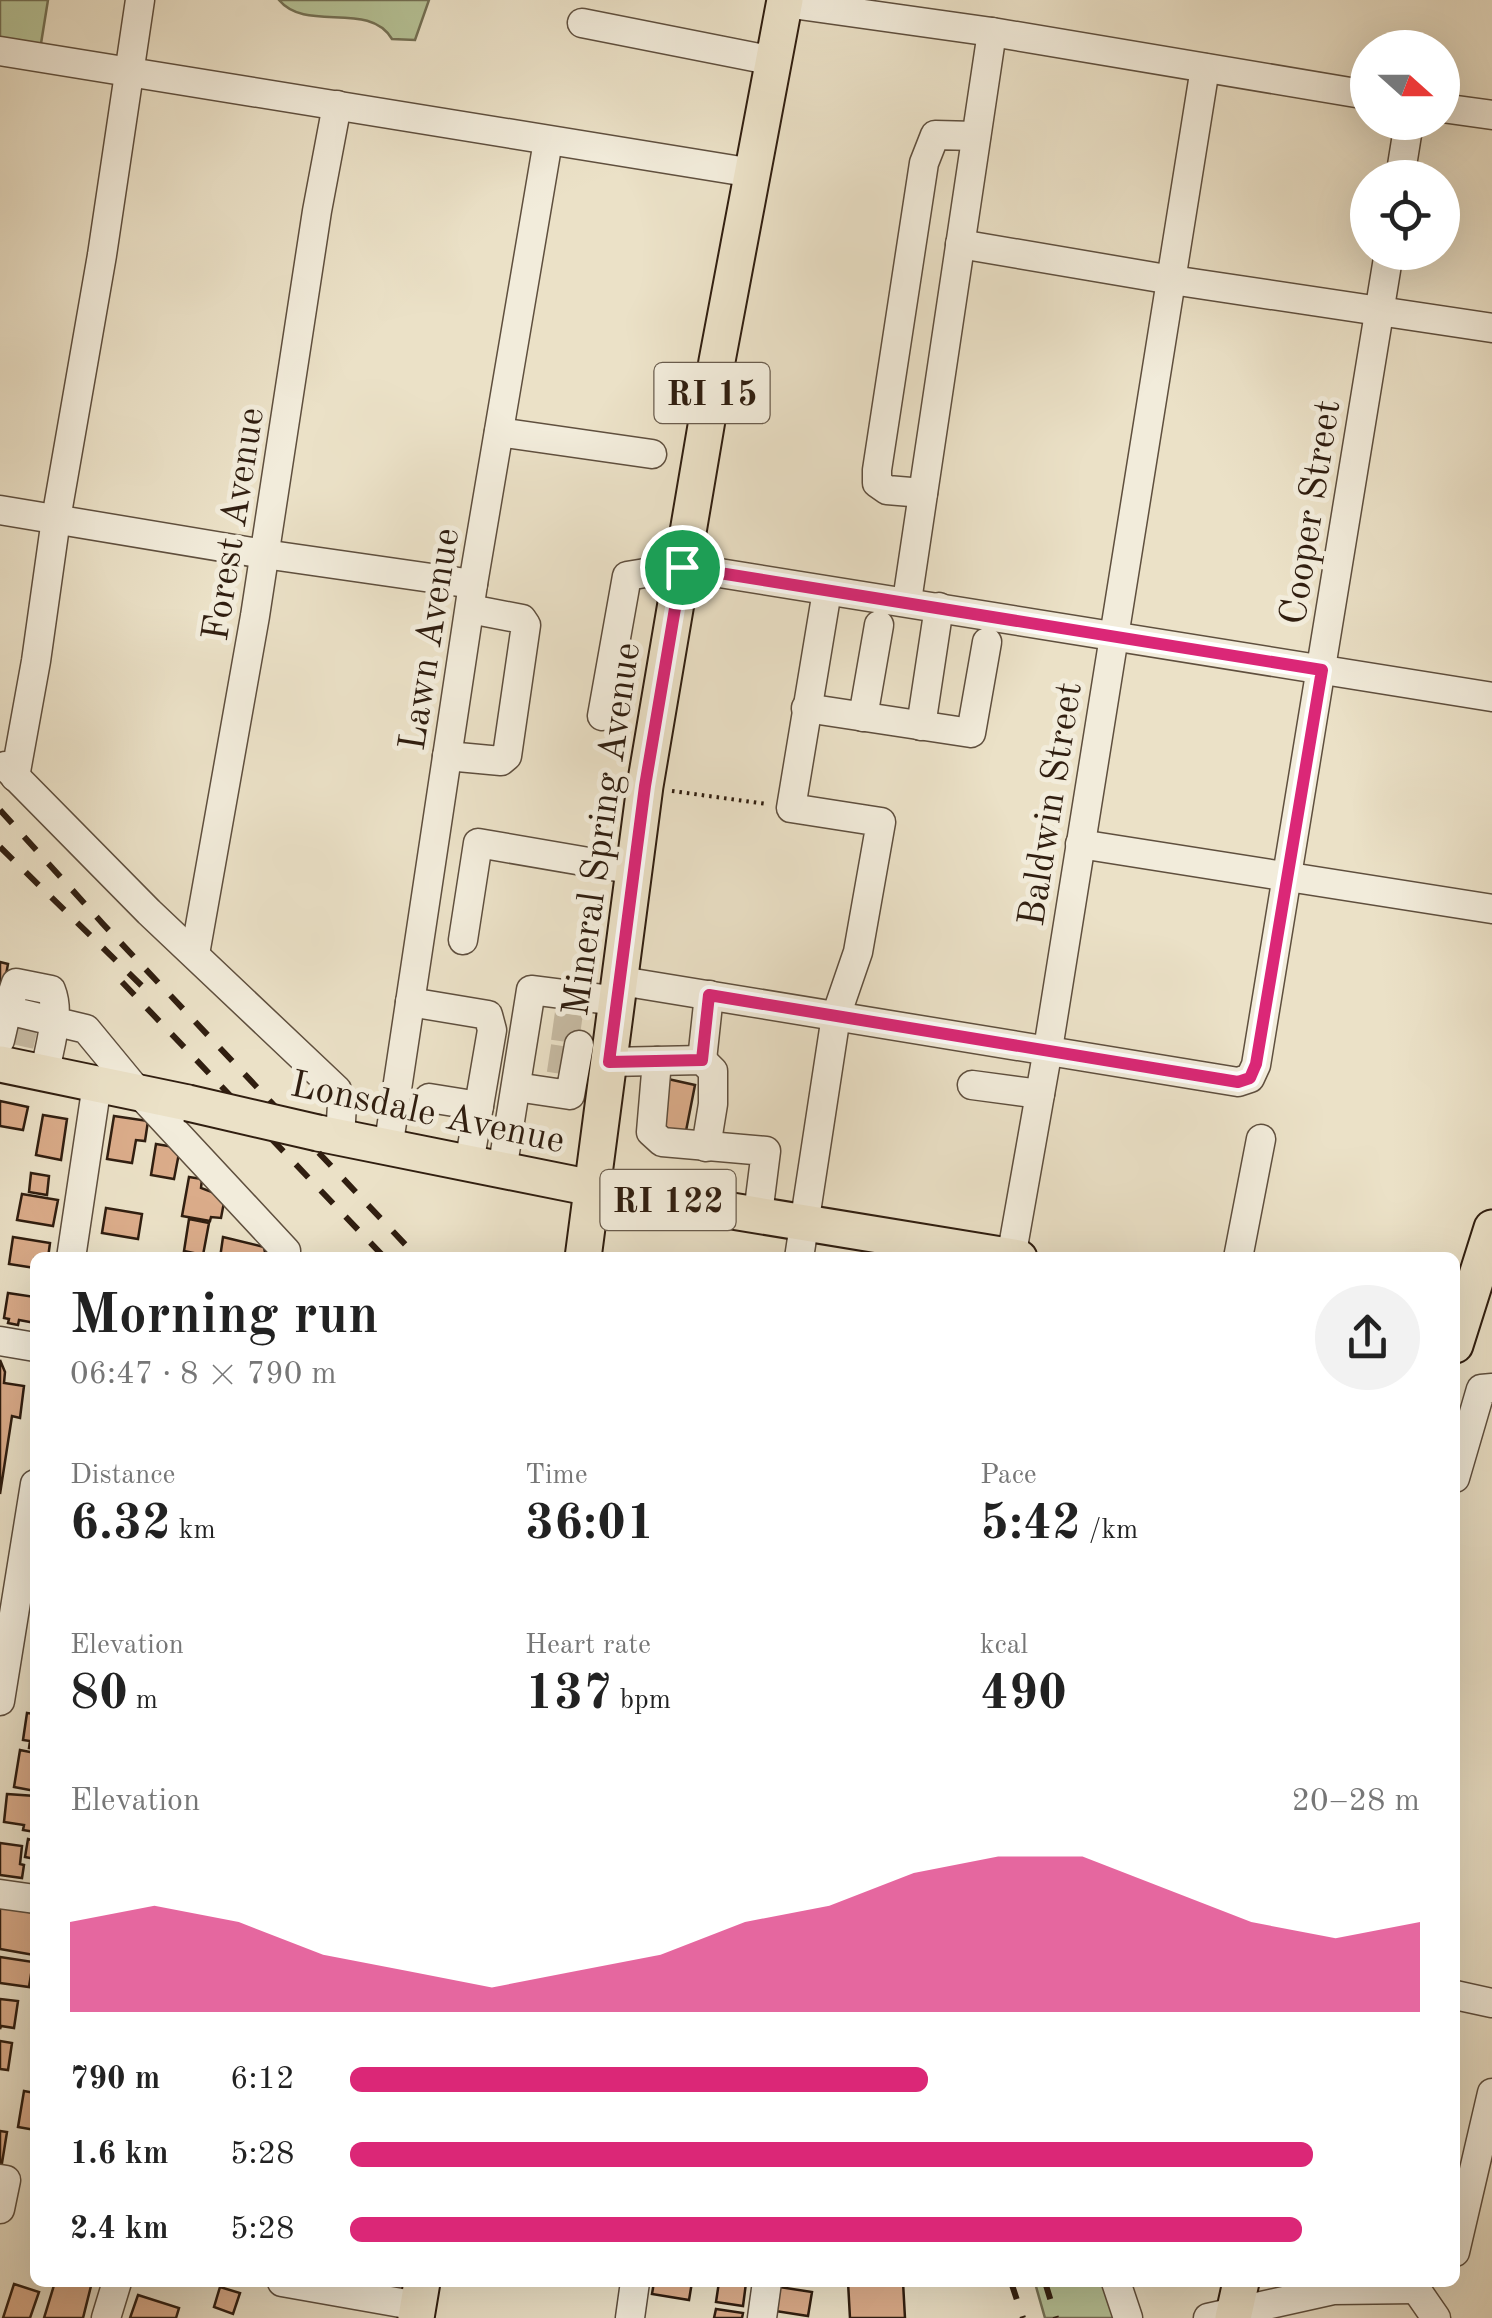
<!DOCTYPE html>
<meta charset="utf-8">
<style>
:root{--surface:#fff;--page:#f2f2f2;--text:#222;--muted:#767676;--accent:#db2777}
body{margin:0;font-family:"Old Standard TT",serif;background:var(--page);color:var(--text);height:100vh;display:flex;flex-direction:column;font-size:38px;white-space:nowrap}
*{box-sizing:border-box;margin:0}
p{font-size:32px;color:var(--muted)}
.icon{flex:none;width:55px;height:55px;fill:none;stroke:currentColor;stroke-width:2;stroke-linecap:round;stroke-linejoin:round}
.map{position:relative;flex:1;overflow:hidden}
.panel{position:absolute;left:30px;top:1252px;width:1430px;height:1035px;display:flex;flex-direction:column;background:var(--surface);border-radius:15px;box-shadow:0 10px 40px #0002}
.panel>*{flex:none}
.needle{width:65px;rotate:111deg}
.fabs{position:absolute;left:1350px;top:30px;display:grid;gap:20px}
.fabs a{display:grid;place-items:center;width:110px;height:110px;border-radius:50%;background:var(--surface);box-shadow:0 10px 40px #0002;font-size:50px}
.pin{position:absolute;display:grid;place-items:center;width:85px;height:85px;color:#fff;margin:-42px;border:5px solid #fff;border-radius:50%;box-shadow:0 2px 10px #0007}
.round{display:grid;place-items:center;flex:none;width:105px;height:105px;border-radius:52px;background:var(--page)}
.overview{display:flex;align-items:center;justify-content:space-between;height:170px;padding:0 40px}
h1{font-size:55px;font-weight:700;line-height:75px}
.metrics{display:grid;grid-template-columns:repeat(3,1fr);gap:15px;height:170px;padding:10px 40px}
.metrics div{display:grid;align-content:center}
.metrics b{font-size:50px;font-weight:700}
.metrics small{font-size:28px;font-weight:400}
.metrics p{font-size:28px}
.chart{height:280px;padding:20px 40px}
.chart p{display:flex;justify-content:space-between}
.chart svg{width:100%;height:180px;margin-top:10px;fill:var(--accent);opacity:.7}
ul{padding:0 40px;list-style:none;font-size:32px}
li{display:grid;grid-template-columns:160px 120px 1fr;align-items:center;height:75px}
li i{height:25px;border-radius:12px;background:var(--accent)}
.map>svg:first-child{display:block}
.green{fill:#b6c397;stroke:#737054;stroke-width:2.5}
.building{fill:#dbac8a;stroke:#301e10;stroke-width:2.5}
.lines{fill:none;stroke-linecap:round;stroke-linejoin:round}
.minor-tunnel{stroke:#c6baa2;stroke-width:28;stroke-dasharray:28 14;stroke-linecap:butt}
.minor-casing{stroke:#5f4f3e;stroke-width:31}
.major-casing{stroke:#301e10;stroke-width:39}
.path{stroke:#301e10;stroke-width:4;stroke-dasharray:2.5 5;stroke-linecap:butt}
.minor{stroke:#f2ecdb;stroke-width:28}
.major{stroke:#ebe1c7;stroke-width:35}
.rail{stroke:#301e10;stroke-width:6;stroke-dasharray:18 18;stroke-linecap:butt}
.major-bridge-casing{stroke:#301e10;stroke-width:39;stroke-linecap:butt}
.major-bridge{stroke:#ebe1c7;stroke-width:35}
.route-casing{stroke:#fff;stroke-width:20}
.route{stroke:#db2777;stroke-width:12}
.labels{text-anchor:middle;stroke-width:10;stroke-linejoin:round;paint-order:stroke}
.shield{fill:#f2ecdb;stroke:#6a5c4d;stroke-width:2.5}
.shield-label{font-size:35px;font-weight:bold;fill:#301e10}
.street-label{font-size:38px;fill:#301e10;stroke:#f2ecdb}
</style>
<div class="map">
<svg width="1492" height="2318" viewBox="0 0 1492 2318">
<rect width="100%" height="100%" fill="#ebe1c7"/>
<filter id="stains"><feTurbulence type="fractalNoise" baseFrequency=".002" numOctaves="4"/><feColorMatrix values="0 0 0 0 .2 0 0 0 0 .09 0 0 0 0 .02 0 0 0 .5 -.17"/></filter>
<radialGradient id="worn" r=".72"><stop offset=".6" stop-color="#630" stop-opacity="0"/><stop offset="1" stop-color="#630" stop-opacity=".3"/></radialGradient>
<g class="green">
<path d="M0 0H48L39 56 0 51Z"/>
<path d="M279 0H429L415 40 392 39C369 0 306 33 279 0Z"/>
<path d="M1035 2283H1116L1128 2318H1045Z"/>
</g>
<g class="building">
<path d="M0 962 8 964 1 1002H0Z"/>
<path d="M668 1079 695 1085 685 1136 658 1130Z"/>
<path d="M0 1101 28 1107 23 1130 0 1126Z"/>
<path d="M43 1115 67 1119 61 1160 36 1155Z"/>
<path d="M114 1116 148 1121 145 1141 136 1140 132 1163 107 1159Z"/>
<path d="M156 1144 180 1148 174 1179 151 1175Z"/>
<path d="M31 1173 49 1176 47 1195 29 1192Z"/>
<path d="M189 1177 202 1179 201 1188 225 1197 221 1218 211 1217 210 1221 182 1216Z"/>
<path d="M22 1194 58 1200 53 1226 17 1220Z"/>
<path d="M106 1208 142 1214 138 1239 102 1233Z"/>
<path d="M189 1219 209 1223 203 1255 184 1251Z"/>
<path d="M13 1237 50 1243 48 1258H35V1268L9 1264Z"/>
<path d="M223 1237 264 1247 266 1258H220Z"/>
<path d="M8 1293 35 1297V1323L19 1320 18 1325 8 1323 9 1319 4 1318Z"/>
<path d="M0 1360 5 1372 4 1383 24 1386 20 1418 12 1416 0 1494Z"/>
<path d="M27 1713 35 1714V1749L29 1748 30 1741 23 1740Z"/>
<path d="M20 1750 35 1753V1791L14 1787Z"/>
<path d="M7 1794 35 1796V1832L23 1830 24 1825 4 1822Z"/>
<path d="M28 1839 35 1841V1859L25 1857Z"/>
<path d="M0 1843 22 1846 20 1864 24 1865 22 1878 0 1875Z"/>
<path d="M0 1907 35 1913 34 1955 0 1949Z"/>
<path d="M0 1957 33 1962 29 1987 0 1983Z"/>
<path d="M0 1999 18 2001 14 2028 1 2026 0 2029Z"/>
<path d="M0 2041 12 2043 8 2070 0 2069Z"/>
<path d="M24 2091 35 2093V2130L18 2127Z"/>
<path d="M0 2131 7 2132 2 2163H0Z"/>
<path d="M55 2282H92L83 2318H44Z"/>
<path d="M654 2282H692L689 2300 652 2294Z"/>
<path d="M719 2282 746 2283 743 2306 716 2302Z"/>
<path d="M848 2282H903L905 2318H850Z"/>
<path d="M14 2284 39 2292 30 2318H3Z"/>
<path d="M773 2286 812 2292 808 2316 769 2310Z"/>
<path d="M220 2287 240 2293 233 2314 214 2307Z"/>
<path d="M138 2295 179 2308 176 2318H130Z"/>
<path d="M716 2309 743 2313 742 2318H714Z"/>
</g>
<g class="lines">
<g class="minor-tunnel">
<path d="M553 1026 582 1030"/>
<path d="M9 1029 40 1036"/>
<path d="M549 1058 575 1062"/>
</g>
<g class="minor-casing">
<g id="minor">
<path d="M785 3 992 32 1368 95"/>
<path d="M582 23 774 61"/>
<path d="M0 51 753 173"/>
<path d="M1442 108 1492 115"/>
<path d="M1400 178 1409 122"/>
<path d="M960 244 1172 280 1492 328"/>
<path d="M499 432 652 454"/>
<path d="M923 493 887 490 877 483V470L924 163 935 135 976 136"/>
<path d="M0 510 264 554 473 584"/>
<path d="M907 601 992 32"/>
<path d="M806 708 971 733 987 642"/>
<path d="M602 716 627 576 682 567 1492 697"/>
<path d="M863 717 879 625"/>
<path d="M921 726 939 607"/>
<path d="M447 756 501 761 507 756 526 625 522 619 470 609"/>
<path d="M5 766 149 912 337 1090 342 1104 340 1138"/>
<path d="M15 777 36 661 56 519 102 255 140 0"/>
<path d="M1080 844 1492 909"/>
<path d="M463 940 478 843 635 870"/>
<path d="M195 954 255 616 317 211 337 105"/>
<path d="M621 981 1238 1082 1250 1078 1256 1065 1389 252"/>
<path d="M410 1002 488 1015 492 1030 469 1164"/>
<path d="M0 1040 7 1010"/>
<path d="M702 1060 709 995"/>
<path d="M657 1061 651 1132 662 1142 766 1151 758 1214"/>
<path d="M609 1062 702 1060 713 1071V1104L706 1147"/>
<path d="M45 1072C49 1047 61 1015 51 990L16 983 7 1010 86 1029 138 1092 286 1251 285 1258"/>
<path d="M972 1085 1040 1094"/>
<path d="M516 1087 570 1095 579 1045"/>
<path d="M429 1098 479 1106"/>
<path d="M388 1149 473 584 548 141"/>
<path d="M502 1171 531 990 618 1001"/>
<path d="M71 1258 97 1084"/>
<path d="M799 1258 836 1016 858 952 881 822 791 808 827 591"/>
<path d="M1011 1258 1048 1049 1205 68"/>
<path d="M1238 1258 1261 1139"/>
<path d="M0 1341 35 1347"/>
<path d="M1455 1478 1481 1389 1492 1388"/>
<path d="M0 1701 35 1484"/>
<path d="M0 1894 35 1899"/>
<path d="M1455 1995 1492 2003"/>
<path d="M0 2179 6 2180 0 2209"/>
<path d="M1455 2252 1492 2093"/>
<path d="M282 2282 418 2306"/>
<path d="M1116 2282 1128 2318"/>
<path d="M1416 2289 1436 2318"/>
<path d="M106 2318 117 2282"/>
<path d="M630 2318 635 2282"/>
<path d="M762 2318 767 2282"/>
<path d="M1208 2318 1333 2290 1416 2289"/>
</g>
</g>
<g class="major-casing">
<g id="major">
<path d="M0 1064 188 1103"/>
<path d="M318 1133 592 1188 1019 1258"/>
<path d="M583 1258 645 786 717 361 785 0"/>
<path d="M1455 1345 1492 1228"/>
<path d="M416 2318 422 2282"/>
<path d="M1233 2318 1241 2282"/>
</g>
</g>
<path class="path" d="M672 791 767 804"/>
<use href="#minor" class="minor"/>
<use href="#major" class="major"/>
<g class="rail">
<path d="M0 810 103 924 418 1258"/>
<path d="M0 847 143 987"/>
<path d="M122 982 385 1258"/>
<path d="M1011 2282 1023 2318"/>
<path d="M1045 2282 1056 2318"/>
</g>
<g class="major-bridge-casing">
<path id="major-bridge" d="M188 1103 318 1133"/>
</g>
<use href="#major-bridge" class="major-bridge"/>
</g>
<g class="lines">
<g class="route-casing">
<path id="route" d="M682 567 1322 670 1256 1064 1250 1078 1238 1082 709 995 702 1060 609 1062 645 786Z"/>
</g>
<use href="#route" class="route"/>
</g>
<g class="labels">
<g class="shield">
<rect x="654.5" y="363" width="115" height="60" rx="8"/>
<rect x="600.5" y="1170" width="135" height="60" rx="8"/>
</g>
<g class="shield-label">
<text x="712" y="405">RI 15</text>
<text x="668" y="1212">RI 122</text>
</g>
<g class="street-label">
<text transform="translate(1309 512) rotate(-81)" y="13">Cooper Street</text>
<text transform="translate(232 524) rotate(-81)" y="13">Forest Avenue</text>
<text transform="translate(428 639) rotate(-81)" y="13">Lawn Avenue</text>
<text transform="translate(1049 804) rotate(-81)" y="13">Baldwin Street</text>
<text transform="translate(600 829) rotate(-82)" y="13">Mineral Spring Avenue</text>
<text transform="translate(428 1111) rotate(12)" y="13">Lonsdale Avenue</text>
</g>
</g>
<rect width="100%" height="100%" filter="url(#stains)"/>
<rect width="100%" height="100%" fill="url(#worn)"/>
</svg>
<div class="fabs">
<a><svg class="needle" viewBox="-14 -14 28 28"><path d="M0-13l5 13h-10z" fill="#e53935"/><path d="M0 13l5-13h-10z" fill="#767676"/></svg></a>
<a><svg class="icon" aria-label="locate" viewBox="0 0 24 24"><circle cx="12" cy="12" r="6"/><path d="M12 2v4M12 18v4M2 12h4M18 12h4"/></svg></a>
</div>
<div class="pin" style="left:682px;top:567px;background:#1e9e55"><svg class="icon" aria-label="arrive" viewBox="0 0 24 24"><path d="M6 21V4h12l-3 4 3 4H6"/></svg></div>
<section class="panel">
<div class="overview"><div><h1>Morning run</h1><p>06:47 · 8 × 790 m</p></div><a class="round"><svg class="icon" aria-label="share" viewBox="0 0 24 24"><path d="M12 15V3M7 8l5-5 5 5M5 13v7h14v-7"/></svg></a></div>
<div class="metrics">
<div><p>Distance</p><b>6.32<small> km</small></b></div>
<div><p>Time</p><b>36:01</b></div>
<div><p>Pace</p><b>5:42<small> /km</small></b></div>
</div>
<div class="metrics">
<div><p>Elevation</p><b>80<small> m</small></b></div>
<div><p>Heart rate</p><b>137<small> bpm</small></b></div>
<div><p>kcal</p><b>490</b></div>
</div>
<div class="chart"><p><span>Elevation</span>20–28 m</p>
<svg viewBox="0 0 160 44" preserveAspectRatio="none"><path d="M0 44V22L10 18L20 22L30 30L40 34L50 38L60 34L70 30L80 22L90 18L100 10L110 6L120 6L130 14L140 22L150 26L160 22V44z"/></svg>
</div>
<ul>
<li><b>790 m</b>6:12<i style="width:54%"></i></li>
<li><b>1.6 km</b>5:28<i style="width:90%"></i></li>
<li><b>2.4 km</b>5:28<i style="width:89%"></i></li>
</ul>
</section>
</div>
